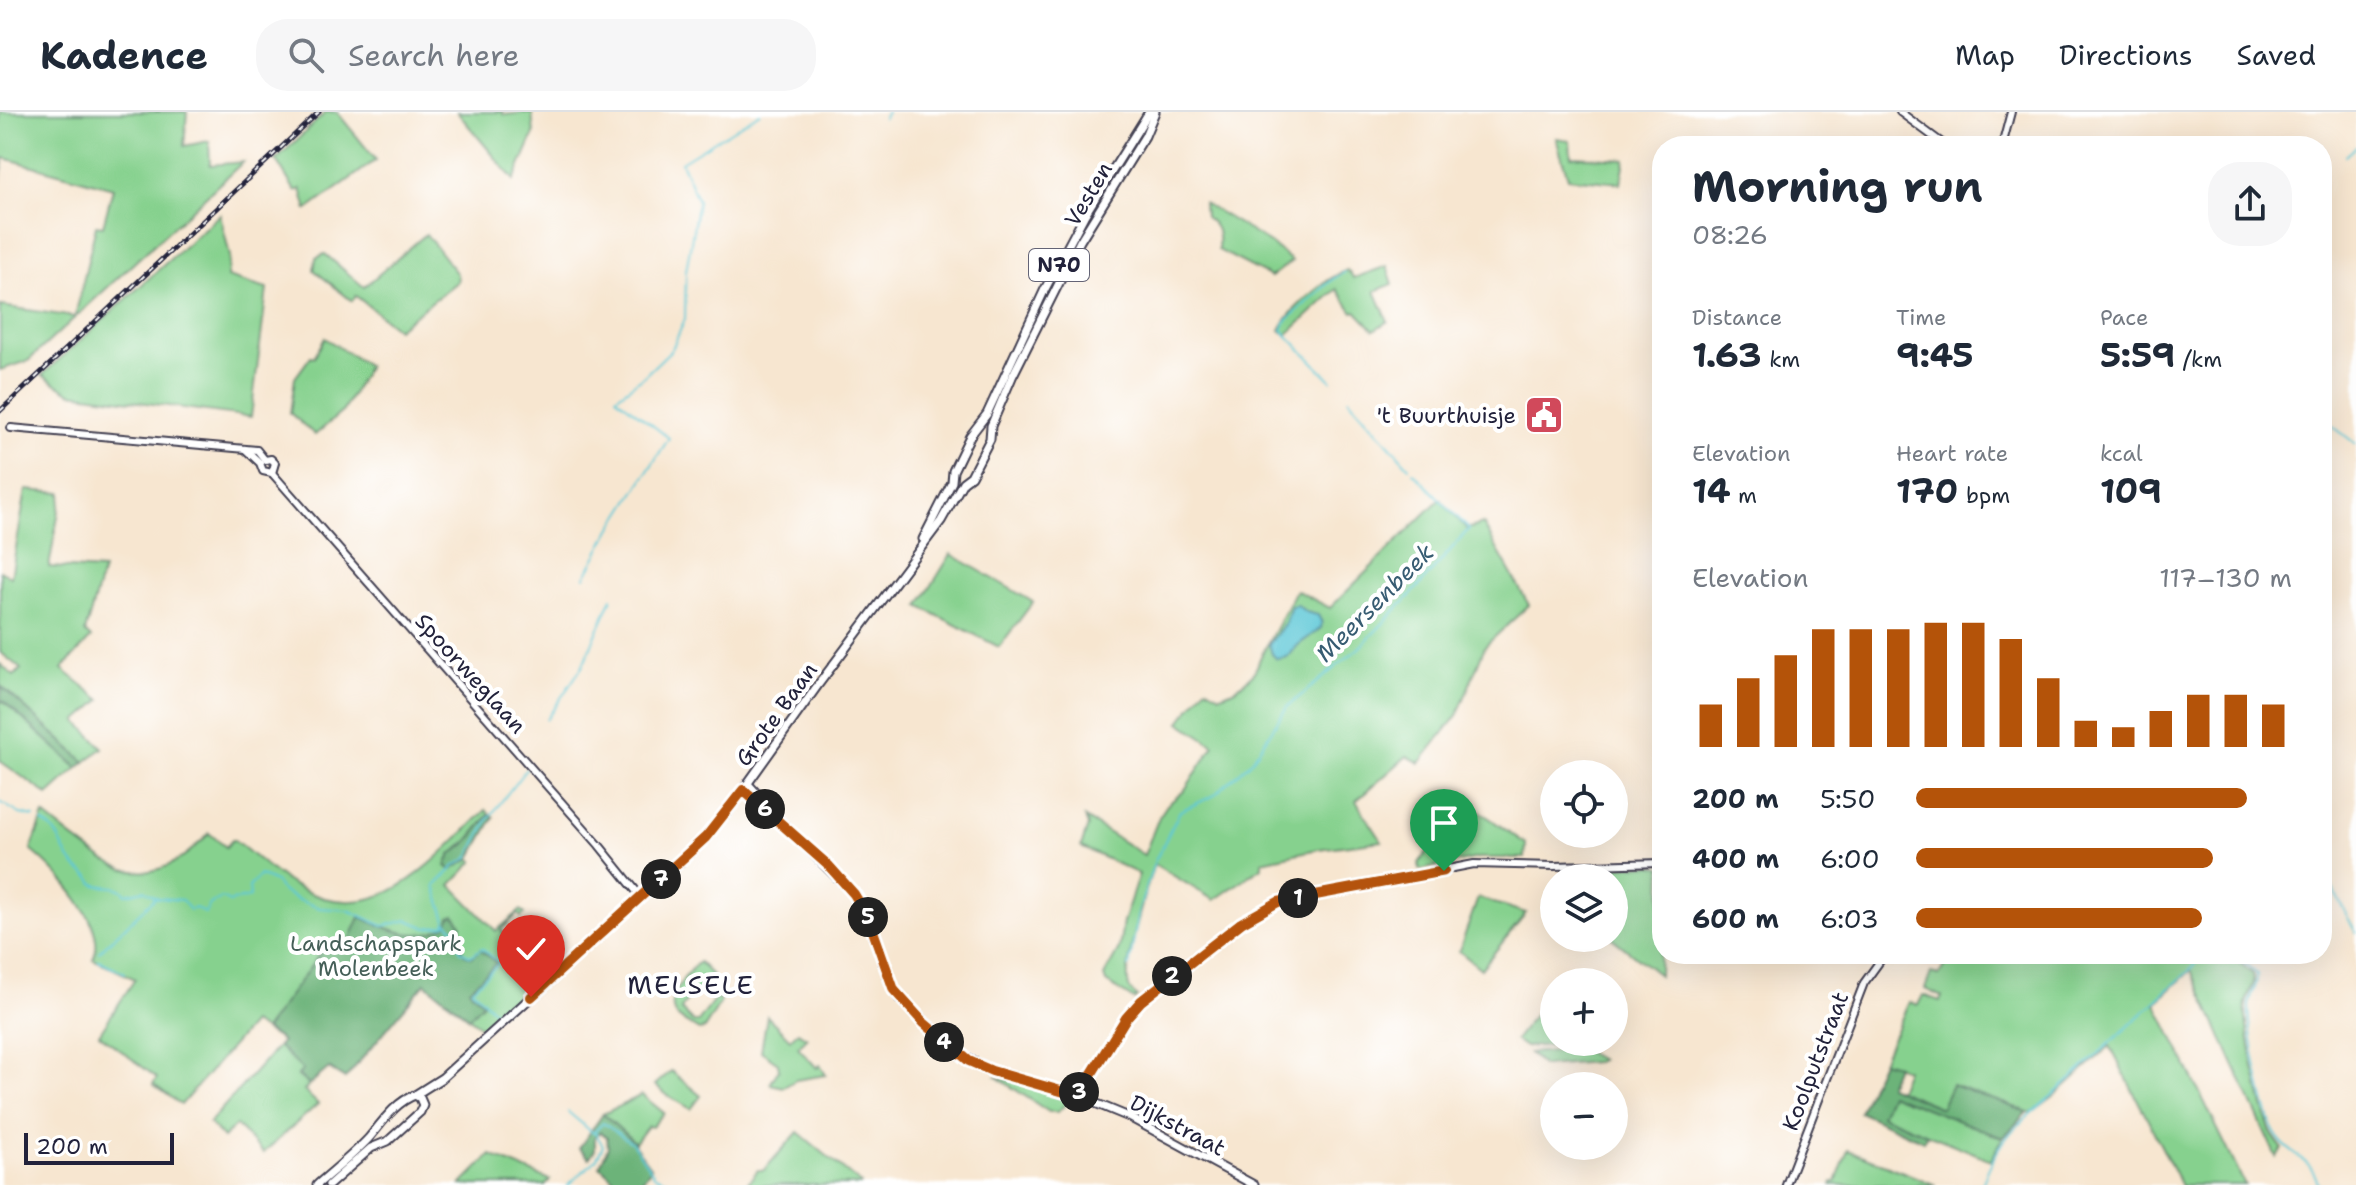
<!DOCTYPE html>
<meta charset="utf-8">
<style>
:root{--surface:#fff;--page:#f6f6f7;--text:#1f2937;--muted:#747a83;--line:#e0e1e3;--accent:#b45309}
body{margin:0;font-family:"Shantell Sans",sans-serif;background:var(--page);color:var(--text);height:100vh;display:flex;flex-direction:column;font-size:30px;white-space:nowrap}
*{box-sizing:border-box;margin:0}
p{font-size:26px;color:var(--muted)}
.icon{flex:none;width:44px;height:44px;fill:none;stroke:currentColor;stroke-width:2;stroke-linecap:round;stroke-linejoin:round}
.map{position:relative;flex:1;overflow:hidden}
.side{position:absolute;left:1652px;top:24px;width:680px;height:828px;display:flex;flex-direction:column;background:var(--surface);border-radius:32px;box-shadow:0 8px 32px #0002}
.side>*{flex:none}
.tools{position:absolute;left:1540px;top:648px;display:grid;gap:16px}
.tools a{display:grid;place-items:center;width:88px;height:88px;border-radius:50%;background:var(--surface);box-shadow:0 8px 32px #0002;font-size:40px}
.scale{position:absolute;left:24px;bottom:20px;width:150px;box-sizing:border-box;padding-left:8px;border:4px solid #22223b;border-top:0;font-size:22px;line-height:28px;white-space:nowrap;color:#22223b;-webkit-text-stroke:6px #fff;paint-order:stroke}
.pin{position:absolute;display:grid;place-items:center;width:68px;height:68px;color:#fff;margin:-82px -34px;border-radius:50% 50% 50% 0;rotate:-45deg;box-shadow:0 0 8px #0007}
.pin .icon{rotate:45deg}
.km{position:absolute;width:40px;height:40px;margin:-20px;border-radius:50%;background:#222;color:#fff;font-size:22px;line-height:40px;text-align:center}
.round{display:grid;place-items:center;flex:none;width:84px;height:84px;border-radius:32px;background:var(--page)}
.head{display:flex;align-items:center;justify-content:space-between;height:136px;padding:0 40px}
h1{font-size:44px;font-weight:700;line-height:60px}
.stats{display:grid;grid-template-columns:repeat(3,1fr);gap:12px;height:136px;padding:8px 40px}
.stats div{display:grid;align-content:center}
.stats b{font-size:34px;font-weight:700}
.stats small{font-size:22px;font-weight:400}
.stats p{font-size:22px}
.chart{height:224px;padding:16px 40px}
.chart p{display:flex;justify-content:space-between}
.chart svg{width:100%;height:144px;margin-top:8px;stroke:var(--accent);stroke-width:6}
ul{padding:0 40px;list-style:none;font-size:26px}
li{display:grid;grid-template-columns:128px 96px 1fr;align-items:center;height:60px}
li i{height:20px;border-radius:10px;background:var(--accent)}
header{display:flex;align-items:center;gap:48px;box-sizing:border-box;height:112px;padding:0 40px;background:var(--surface);border-bottom:2px solid var(--line)}
header strong{font-size:38px}
nav{display:flex;gap:44px;margin-inline-start:auto;font-size:28px}
.search{width:560px;height:72px;background:var(--page);display:flex;align-items:center;gap:20px;box-sizing:border-box;padding:0 28px;border-radius:32px;color:var(--muted);font-size:30px}
.map>svg:first-child{display:block}
.green{fill:#86d18e;stroke:#547a64;stroke-width:2}
.forest{fill:#6cb379;stroke:#476a5a;stroke-width:2}
.water{fill:#5dc8d7;stroke:#407589;stroke-width:2}
.lines{fill:none;stroke-linecap:round;stroke-linejoin:round}
.stream{stroke:#5dc8d7;stroke-width:2}
.minor-casing{stroke:#423f51;stroke-width:10}
.major-casing{stroke:#423f51;stroke-width:11}
.minor{stroke:#fff;stroke-width:6}
.major{stroke:#fff;stroke-width:7}
.rail-casing{stroke:#22223b;stroke-width:5}
.rail{stroke:#fff;stroke-width:2;stroke-dasharray:6;stroke-linecap:butt}
.route-casing{stroke:#fff;stroke-width:16}
.route{stroke:#b45309;stroke-width:10}
.labels{text-anchor:middle;stroke-width:8;stroke-linejoin:round;paint-order:stroke}
.shield{fill:#fff;stroke:#646476;stroke-width:2}
.shield-label{font-size:20px;font-weight:bold;fill:#22223b}
.street-label{font-size:22px;fill:#22223b;stroke:#fff}
.poi-label{font-size:22px;fill:#22223b;stroke:#fff;text-anchor:end}
.park-label{font-size:22px;fill:#455f58;stroke:#fff}
.water-label{font-size:24px;font-style:italic;fill:#375c72;stroke:#fff}
.quarter-label{font-size:26px;letter-spacing:2px;fill:#22223b;stroke:#fff}
</style>
<header>
<strong>Kadence</strong>
<div class="search"><svg class="icon" aria-label="search" viewBox="0 0 24 24"><circle cx="10" cy="10" r="6"/><path d="M15 15l6 6"/></svg>Search here</div>
<nav><a>Map</a><a>Directions</a><a>Saved</a></nav>
</header>
<div class="map">
<svg width="2356" height="1073" viewBox="0 0 2356 1073">
<rect width="100%" height="100%" fill="#fff"/>
<filter id="ink" filterUnits="userSpaceOnUse"><feTurbulence type="fractalNoise" baseFrequency=".0125" numOctaves="2"/><feDisplacementMap in="SourceGraphic" scale="16" xChannelSelector="R" yChannelSelector="G"/><feConvolveMatrix kernelMatrix="1 2 1 2 8 2 1 2 1" color-interpolation-filters="sRGB"/></filter>
<filter id="wash" filterUnits="userSpaceOnUse"><feTurbulence type="fractalNoise" baseFrequency=".006" numOctaves="4" result="noise"/><feDisplacementMap in="SourceGraphic" scale="32" xChannelSelector="R" yChannelSelector="G"/><feGaussianBlur stdDeviation="1.8" result="paint"/><feColorMatrix in="noise" values="0 0 0 0 0 0 0 0 0 0 0 0 0 0 0 0 0 1.4 0 .05"/><feComposite in="paint" operator="in"/></filter>
<g filter="url(#wash)">
<rect width="100%" height="100%" fill="#f7e6d0"/>
<g class="green">
<path d="M0 0H187L184 34 209 29 210 53 243 50 28 249 0 258V194L75 205 96 113 103 114 113 76 4 46 0 70Z"/>
<path d="M326 0H337L376 48 307 98 301 77 295 79 276 48Z"/>
<path d="M457 0H502L504 3 532 0 534 22 514 68Z"/>
<path d="M1556 26 1570 28 1571 44 1625 47 1621 71 1568 66Z"/>
<path d="M1204 91 1270 131 1292 149 1271 165 1218 138C1219 123 1219 114 1205 105Z"/>
<path d="M220 102 230 144 227 165 267 177 251 305 71 281 42 263Z"/>
<path d="M426 122 457 162 458 169 397 217 356 184 352 189 314 158 316 146 325 142 364 175Z"/>
<path d="M1387 154 1393 172 1375 179 1388 209 1374 218 1356 199 1353 200 1337 177 1287 223 1280 218C1290 197 1325 167 1347 158L1354 166Z"/>
<path d="M325 226 368 254 343 299 315 323 290 301 295 266 311 244 314 245Z"/>
<path d="M26 378 62 381 49 455 103 458 85 520 91 526 62 557 101 588 77 609 103 636 85 650 3 576 0 577V552L14 564 21 557 0 540V459L11 465Z"/>
<path d="M1440 387 1467 417 1483 412 1529 493 1485 534 1458 602 1420 651 1407 644 1356 689 1382 729 1318 737 1262 749V755L1214 788 1154 752C1147 774 1122 856 1129 875 1130 879 1134 882 1137 885L1134 888 1106 870 1104 864 1119 837 1123 810 1139 762 1081 735 1088 714 1085 706 1144 743 1159 705 1167 693 1184 679 1214 633 1180 610 1206 575 1220 583C1238 578 1256 564 1260 546L1296 478 1330 496Z"/>
<path d="M951 442 1033 490 999 535 919 494Z"/>
<path d="M2 588 78 656 48 683 0 649V590Z"/>
<path d="M1465 689 1526 732 1525 746H1478L1420 758 1419 751Z"/>
<path d="M486 698 490 702C477 716 469 732 451 742V758L471 746 474 749 451 773 496 819 521 798 525 802 521 805 518 802 501 818 521 839 538 824 537 819 541 825 521 844 541 865 482 916 425 871 345 967 252 911 181 993 153 972 157 966 99 922 135 867 93 847C110 813 55 757 31 738L44 703C105 751 143 793 209 721L226 735 233 727C254 743 274 763 297 775 380 820 432 749 486 698Z"/>
<path d="M1652 753 1662 755 1659 863 1612 826 1614 766H1563L1562 757Z"/>
<path d="M1478 786 1526 801 1481 857 1459 839Z"/>
<path d="M1951 842H2229L2253 862C2257 874 2248 879 2246 891 2243 912 2263 1002 2272 1022 2275 1027 2279 1032 2283 1037L2276 1045 2191 858 2156 891 2245 1073H2181L2110 934 2055 983 2031 1001 1952 973 1942 996 1898 978 1906 957 1882 949 1909 890 1918 893 1923 883 1940 889 1942 885 1925 877 1931 861 1939 863Z"/>
<path d="M699 850 712 863 698 879H693L681 898 693 910H698L716 886 721 890 704 917 699 918C693 914 681 909 676 903 664 888 688 859 699 850Z"/>
<path d="M1554 878V930L1576 931 1525 935 1515 928Z"/>
<path d="M767 904 790 927 798 920 807 926 798 935 817 956 820 953 826 963 796 968 784 975 770 972 779 957 778 951 761 939Z"/>
<path d="M278 934 303 958 298 964 309 973 304 979 318 992 263 1041 236 1013 223 1026 209 1011Z"/>
<path d="M1581 937 1600 948 1596 950 1543 954 1529 941Z"/>
<path d="M671 959 701 984 691 997 667 983 655 973Z"/>
<path d="M995 964 1040 977 1069 989 1057 1000H1049Z"/>
<path d="M1890 982 2003 1026 1991 1048 1881 1003Z"/>
<path d="M642 983 664 1001 652 1015 648 1014 635 1031 603 1002Z"/>
<path d="M798 1020 861 1072 860 1073H746L758 1058H764Z"/>
<path d="M1848 1038 1936 1073H1832L1833 1070H1836Z"/>
<path d="M491 1043 493 1044 550 1068 545 1073H461Z"/>
</g>
<g class="forest">
<path d="M2 575 85 650 78 656 3 589 0 590Z"/>
<path d="M490 702 494 705 471 746 451 758 446 754 451 742 464 734Z"/>
<path d="M455 803 462 814 456 823 464 842 472 845 480 837 497 851 469 877 483 891 469 905 425 871 345 967 329 956 309 973 298 963 303 958 278 934 282 929 265 917 322 839H327L330 835 345 839 360 805C387 817 418 832 447 813L450 805Z"/>
<path d="M1882 949 1896 953 1888 974 1941 996 1952 973 2027 1000 2003 1026 1890 982 1881 1003 1927 1022 1923 1029 1859 1000Z"/>
<path d="M603 1002 635 1031 634 1033 651 1056 639 1073H620L600 1054 608 1035 607 1025 600 1020 595 1024V1038L589 1046 579 1036Z"/>
</g>
<path class="water" d="M1297 493 1306 500 1318 503 1322 511 1321 516 1297 534 1288 545 1277 547 1272 542 1269 532 1285 511 1291 494Z"/>
<g class="lines">
<g class="stream">
<path d="M883 7 887 0"/>
<path d="M2345 44 2356 34"/>
<path d="M1332 269 1282 218 1285 210 1333 167 1345 160"/>
<path d="M1348 286 1409 355"/>
<path d="M2322 306 2356 332"/>
<path d="M585 465 611 417 669 326 616 285 643 265 672 237 685 207 686 159 698 89 681 50 760 1"/>
<path d="M546 608 582 555 612 486"/>
<path d="M0 690 20 702 34 705"/>
<path d="M42 710C62 720 61 740 76 755 83 762 90 762 94 772 105 777 118 771 126 782L144 778 158 786 182 788 190 798 196 796 205 801 210 792 222 786 229 790 250 785 249 775 260 763 275 770 283 780 298 788 320 796 348 798 383 814 408 808 427 816 446 813V809"/>
<path d="M2322 756 2356 821"/>
<path d="M446 808 435 774 455 754 468 746 489 706 526 657"/>
<path d="M446 809 456 819 454 825 461 839 471 844 482 836 499 851 472 877 498 903"/>
<path d="M99 840 156 785"/>
<path d="M2234 842 2257 862C2259 875 2248 883 2249 897 2250 927 2261 983 2271 1012 2281 1043 2313 1043 2318 1073"/>
<path d="M98 848 125 861"/>
<path d="M1129 855 1139 798 1154 751 1180 699 1213 684 1250 651 1287 595 1359 536 1411 483 1469 417 1413 360"/>
<path d="M568 1000 593 1021 603 1011 632 1031 655 1064 678 1073"/>
<path d="M568 1073 596 1048 603 1034 595 1020"/>
<path d="M1982 1073C2001 1019 2023 1010 2062 975 2105 936 2147 897 2190 858L2203 842"/>
</g>
</g>
</g>
<g filter="url(#ink)">
<g class="lines">
<g class="minor-casing">
<g id="minor">
<path d="M1900 0 1946 34"/>
<path d="M2002 34 2011 0"/>
<path d="M11 316 257 338 265 348"/>
<path d="M245 337 260 351 263 359 272 361"/>
<path d="M265 348 271 347 275 351 272 361"/>
<path d="M272 361 599 733 641 785"/>
<path d="M1078 984 1126 906 1141 889 1241 811 1278 790 1474 752 1554 754 1662 751"/>
<path d="M1786 1073 1864 871 1885 842"/>
</g>
</g>
<g class="major-casing">
<g id="major">
<path d="M923 427 952 370 953 359 970 324 987 302 1045 177 1084 104 1149 0"/>
<path d="M748 672 774 700"/>
<path d="M743 678 782 711 854 782 868 805 890 870 898 885 959 942 992 959 1078 984 1129 1005 1254 1073"/>
<path d="M415 983 442 966 679 751 706 725 728 699 818 573 941 409 963 370 971 364 990 327 991 314 1012 265 1080 129 1145 24 1155 0"/>
<path d="M317 1073C334 1058 353 1043 369 1026 381 1012 395 990 415 983L420 986 423 993 420 1000 388 1029 371 1036 329 1073"/>
</g>
</g>
<use href="#minor" class="minor"/>
<use href="#major" class="major"/>
<g class="rail-casing">
<path id="rail" d="M0 299 319 0"/>
</g>
<use href="#rail" class="rail"/>
</g>
</g>
<g class="lines" filter="url(#ink)">
<g class="route-casing">
<path id="route" d="M531 885 706 725 743 678 829 754 854 782 868 805 894 878 924 911 969 949 992 959 1078 984 1126 906 1141 889 1241 811 1278 790 1444 759"/>
</g>
<use href="#route" class="route"/>
</g>
<defs>
<g id="civic-square" transform="scale(2)"><rect x="-9" y="-9" width="18" height="18" rx="4" fill="#d1495b" stroke="#fff"/><path d="M-.6-6.5H3V-4.5H.6V-3L4-1V1h2V6H-6V1h2V-1L-.6-3ZM-1.2 2.5V6h2.4V2.5Z" fill="#fff"/></g>
</defs>
<g fill-rule="evenodd">
<use href="#civic-square" x="1544" y="303"/>
</g>
<g class="labels">
<rect class="shield" x="1029" y="137" width="60" height="32" rx="6"/>
<g class="shield-label">
<text x="1059" y="160">N70</text>
</g>
<g class="street-label">
<text transform="translate(1088 82) rotate(-59)" y="8">Vesten</text>
<text transform="translate(471 561) rotate(48)" y="8">Spoorweglaan</text>
<text transform="translate(776 602) rotate(-54)" y="8">Grote Baan</text>
<text transform="translate(1815 949) rotate(-69)" y="8">Koolputstraat</text>
<text transform="translate(1178 1013) rotate(28)" y="8">Dijkstraat</text>
</g>
<g class="poi-label">
<text x="1516" y="311">'t Buurthuisje</text>
</g>
<g class="park-label">
<text x="376" y="839">Landschapspark<tspan x="376" dy="25">Molenbeek</tspan></text>
</g>
<g class="water-label">
<text transform="translate(1375 491) rotate(-45)" y="8">Meersenbeek</text>
</g>
<g class="quarter-label">
<text x="691" y="882">MELSELE</text>
</g>
</g>
</svg>
<div class="tools">
<a><svg class="icon" aria-label="locate" viewBox="0 0 24 24"><circle cx="12" cy="12" r="6"/><path d="M12 2v4M12 18v4M2 12h4M18 12h4"/></svg></a>
<a><svg class="icon" aria-label="layers" viewBox="0 0 24 24"><path d="M12 4l9 5-9 5-9-5zM3 14l9 5 9-5"/></svg></a>
<a>+</a>
<a>−</a>
</div>
<div class="scale">200 m</div>
<div class="pin" style="left:1444px;top:759px;background:#1e9e55"><svg class="icon" aria-label="arrive" viewBox="0 0 24 24"><path d="M6 21V4h12l-3 4 3 4H6"/></svg></div>
<div class="pin" style="left:531px;top:885px;background:#d93025"><svg class="icon" aria-label="check" viewBox="0 0 24 24"><path d="M5 12l5 5 9-10"/></svg></div>
<b class="km" style="left:1298px;top:786px">1</b>
<b class="km" style="left:1172px;top:864px">2</b>
<b class="km" style="left:1079px;top:980px">3</b>
<b class="km" style="left:944px;top:930px">4</b>
<b class="km" style="left:868px;top:805px">5</b>
<b class="km" style="left:765px;top:697px">6</b>
<b class="km" style="left:661px;top:767px">7</b>
<section class="side">
<div class="head"><div><h1>Morning run</h1><p>08:26</p></div><a class="round"><svg class="icon" aria-label="share" viewBox="0 0 24 24"><path d="M12 15V3M7 8l5-5 5 5M5 13v7h14v-7"/></svg></a></div>
<div class="stats">
<div><p>Distance</p><b>1.63<small> km</small></b></div>
<div><p>Time</p><b>9:45</b></div>
<div><p>Pace</p><b>5:59<small> /km</small></b></div>
</div>
<div class="stats">
<div><p>Elevation</p><b>14<small> m</small></b></div>
<div><p>Heart rate</p><b>170<small> bpm</small></b></div>
<div><p>kcal</p><b>109</b></div>
</div>
<div class="chart"><p><span>Elevation</span>117–130 m</p>
<svg viewBox="0 0 160 44" preserveAspectRatio="none"><path d="M5 44V31M15 44V23M25 44V16M35 44V8M45 44V8M55 44V8M65 44V6M75 44V6M85 44V11M95 44V23M105 44V36M115 44V38M125 44V33M135 44V28M145 44V28M155 44V31"/></svg>
</div>
<ul>
<li><b>200 m</b>5:50<i style="width:88%"></i></li>
<li><b>400 m</b>6:00<i style="width:79%"></i></li>
<li><b>600 m</b>6:03<i style="width:76%"></i></li>
</ul>
</section>
</div>
